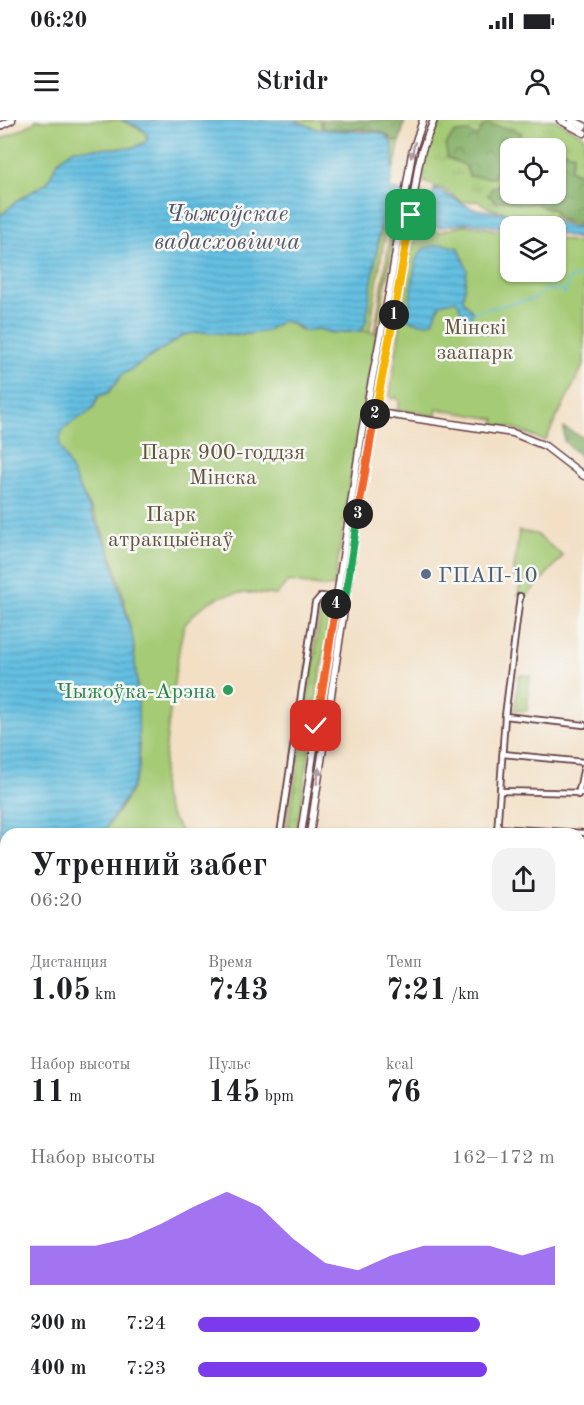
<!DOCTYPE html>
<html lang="ru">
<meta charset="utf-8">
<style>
:root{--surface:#fff;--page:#f2f2f2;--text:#202124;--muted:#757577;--accent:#7c3aed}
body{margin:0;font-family:"Old Standard TT",serif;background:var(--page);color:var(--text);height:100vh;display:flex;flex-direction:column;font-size:22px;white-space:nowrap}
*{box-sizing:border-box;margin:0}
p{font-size:20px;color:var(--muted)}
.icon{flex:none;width:33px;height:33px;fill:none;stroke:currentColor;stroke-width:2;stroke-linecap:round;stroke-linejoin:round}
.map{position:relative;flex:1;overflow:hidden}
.details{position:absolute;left:0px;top:708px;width:585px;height:578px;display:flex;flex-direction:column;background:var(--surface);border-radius:18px 18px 0 0;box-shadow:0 2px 4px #0004}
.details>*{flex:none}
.tools{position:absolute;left:500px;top:18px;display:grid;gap:12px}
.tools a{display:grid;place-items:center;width:66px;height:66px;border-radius:12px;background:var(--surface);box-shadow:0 2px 4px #0004;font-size:30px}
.pin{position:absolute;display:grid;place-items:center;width:51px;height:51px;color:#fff;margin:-26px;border-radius:12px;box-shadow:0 3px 9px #0006}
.km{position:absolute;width:30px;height:30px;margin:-15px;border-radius:50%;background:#222;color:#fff;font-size:16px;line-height:30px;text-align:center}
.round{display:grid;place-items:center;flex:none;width:63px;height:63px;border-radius:18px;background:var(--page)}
.head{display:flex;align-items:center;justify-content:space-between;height:102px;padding:0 30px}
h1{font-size:33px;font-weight:700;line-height:45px}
.stats{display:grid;grid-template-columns:repeat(3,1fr);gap:9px;height:102px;padding:6px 30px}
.stats div{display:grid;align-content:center}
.stats b{font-size:30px;font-weight:700}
.stats small{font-size:16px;font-weight:400}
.stats p{font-size:16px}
.chart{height:168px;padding:12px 30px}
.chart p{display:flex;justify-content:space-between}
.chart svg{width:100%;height:108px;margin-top:6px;fill:var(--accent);opacity:.7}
ul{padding:0 30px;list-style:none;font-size:20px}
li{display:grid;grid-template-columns:96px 72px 1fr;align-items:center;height:45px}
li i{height:15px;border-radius:8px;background:var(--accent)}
.status{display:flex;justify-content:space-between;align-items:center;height:42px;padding:0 30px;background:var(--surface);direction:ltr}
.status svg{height:16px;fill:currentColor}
header{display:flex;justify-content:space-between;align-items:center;height:78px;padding:0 30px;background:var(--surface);font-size:27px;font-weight:700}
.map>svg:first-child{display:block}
.grass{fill:url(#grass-tufts);stroke:#787550;stroke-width:1.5;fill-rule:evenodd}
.forest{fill:url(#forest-crowns);stroke:#676749;stroke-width:1.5}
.green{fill:#a5cb76;stroke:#787550;stroke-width:1.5}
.water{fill:url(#water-rules);stroke:#577086;stroke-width:1.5}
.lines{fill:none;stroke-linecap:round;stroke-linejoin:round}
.stream{stroke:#64c0e2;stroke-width:1.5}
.minor-casing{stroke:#633c42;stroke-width:8}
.major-casing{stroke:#633c42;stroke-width:9}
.highway-casing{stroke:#633c42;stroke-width:10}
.minor{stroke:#fff;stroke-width:4.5}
.major{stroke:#fff;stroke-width:6}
.highway{stroke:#fff;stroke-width:8}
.oneway{fill:#ae9aa0}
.split-1-casing{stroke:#fff;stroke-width:12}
.split-2-casing{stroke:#fff;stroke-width:12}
.split-3-casing{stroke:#fff;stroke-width:12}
.split-4-casing{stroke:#fff;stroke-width:12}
.split-5-casing{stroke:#fff;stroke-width:12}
.split-6-casing{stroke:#fff;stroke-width:12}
.split-1{stroke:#f5b400;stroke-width:8}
.split-2{stroke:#f5b400;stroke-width:8}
.split-3{stroke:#f0652b;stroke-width:8}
.split-4{stroke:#22a559;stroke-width:8}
.split-5{stroke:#f0652b;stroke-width:8}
.split-6{stroke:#22a559;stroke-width:8}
.service-dot{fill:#5c6f8a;stroke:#f6f6f2;stroke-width:2}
.leisure-dot{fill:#2e9e5b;stroke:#f6f6f2;stroke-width:2}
.labels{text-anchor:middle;stroke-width:5;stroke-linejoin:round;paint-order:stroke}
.park-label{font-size:22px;fill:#655342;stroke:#f6f6f2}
.service-label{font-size:22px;fill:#4e5e75;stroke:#f6f6f2;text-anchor:start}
.leisure-label{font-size:22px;fill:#27864d;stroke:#f6f6f2;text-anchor:end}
.water-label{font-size:24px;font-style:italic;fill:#53576b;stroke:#f6f6f2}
</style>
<div class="status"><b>06:20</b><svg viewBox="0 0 49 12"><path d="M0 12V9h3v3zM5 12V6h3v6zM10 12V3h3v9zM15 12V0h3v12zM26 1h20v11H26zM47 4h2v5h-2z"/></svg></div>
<header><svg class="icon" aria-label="menu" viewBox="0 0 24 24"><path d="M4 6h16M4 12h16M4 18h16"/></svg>Stridr<svg class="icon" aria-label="person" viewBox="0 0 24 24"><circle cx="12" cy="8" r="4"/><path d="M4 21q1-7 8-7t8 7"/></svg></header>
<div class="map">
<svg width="584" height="1285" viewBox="0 0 584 1285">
<defs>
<pattern id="grass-tufts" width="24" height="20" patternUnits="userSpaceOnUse" patternTransform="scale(1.5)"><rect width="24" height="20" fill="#a5cb76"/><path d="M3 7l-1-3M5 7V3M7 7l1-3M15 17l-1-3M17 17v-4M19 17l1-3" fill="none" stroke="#90ae66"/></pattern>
<pattern id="forest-crowns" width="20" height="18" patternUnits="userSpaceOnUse" patternTransform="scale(1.5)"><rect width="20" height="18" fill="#84af67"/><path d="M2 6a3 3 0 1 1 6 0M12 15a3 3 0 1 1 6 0" fill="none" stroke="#6e8e55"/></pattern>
<pattern id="water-rules" width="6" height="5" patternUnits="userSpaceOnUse" patternTransform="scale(1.5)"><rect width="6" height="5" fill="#64c0e2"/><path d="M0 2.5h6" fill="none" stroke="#549bb7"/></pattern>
</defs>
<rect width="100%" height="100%" fill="#f6f6f2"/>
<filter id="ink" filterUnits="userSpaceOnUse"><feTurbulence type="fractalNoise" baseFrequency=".0167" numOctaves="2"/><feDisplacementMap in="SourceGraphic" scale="12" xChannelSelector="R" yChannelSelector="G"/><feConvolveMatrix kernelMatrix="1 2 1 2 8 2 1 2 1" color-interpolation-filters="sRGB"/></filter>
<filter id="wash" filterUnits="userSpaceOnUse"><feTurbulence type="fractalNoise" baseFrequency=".008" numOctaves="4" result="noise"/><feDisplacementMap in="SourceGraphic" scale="24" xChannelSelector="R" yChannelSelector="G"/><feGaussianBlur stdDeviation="1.35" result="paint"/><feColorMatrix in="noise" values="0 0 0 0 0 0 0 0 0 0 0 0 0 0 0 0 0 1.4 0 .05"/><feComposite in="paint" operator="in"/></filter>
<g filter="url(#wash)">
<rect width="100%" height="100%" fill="#f2dfc4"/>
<g class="grass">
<path d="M293 0H320L321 6 325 9C350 9 375 6 396 22L400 20 394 49 392 23C379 1 341 13 320 10 310 8 302 4 293 0Z"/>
<path d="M442 0H555L584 16V105L574 106 546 95 509 93 489 88 478 81 462 82 446 71 424 62C418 40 430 18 442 0ZM510 28H555V74H510Z"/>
<path d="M383 96 382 111 385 112 369 215 364 219 321 209 361 211 364 207Z"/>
<path d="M391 113 395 114 358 310Z"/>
<path d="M320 480H325L319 487 284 714H282L317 484Z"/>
<path d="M326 481 331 489 316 582H313L312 592H306L322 487Z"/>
<path d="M302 620 311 621 296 714H287Z"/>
</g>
<g class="forest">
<path d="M321 0H405L400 20 396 22 383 12 362 9H325L322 7Z"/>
<path d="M488 4 518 11 522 13 515 28H510L508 40 493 58 469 56 465 45 447 38 446 25 454 13 469 12 477 17 483 6Z"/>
<path d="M550 21 559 29 574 34 570 49 578 54 584 49V99L579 103 563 100 555 94V90L544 88 535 82 519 84 508 80 496 82 488 75 492 68 508 60 510 53V74H555V28H525L530 24 541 27Z"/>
<path d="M564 308 584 318V340L564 321Z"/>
<rect x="579" y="1184" width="5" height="77"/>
</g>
<g class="green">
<path d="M121 0 146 12V22L132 28 74 29 58 41 47 63 18 80 0 96V20L34 3 35 0Z"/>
<path d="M465 105 510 112V152H555V118L584 124V244L545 321 514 308 495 305V299L437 289 436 296 397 289 400 283 396 277 392 279 390 276 415 106 439 112Z"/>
<path d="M282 201 291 203 300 210 319 209 331 213 361 211 377 213 358 310 334 466 326 467 288 461 276 475C236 471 213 470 186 503 179 511 160 660 163 675 166 690 174 703 184 714H102C116 695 133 673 138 650 141 639 138 625 138 614 138 540 128 463 95 396 86 377 57 337 59 318 62 300 83 299 93 289 96 285 96 280 99 276L108 273 122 255 184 215 201 212 241 215 267 211Z"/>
<path d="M519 411 536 414 563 436 528 475H518L521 459 513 457Z"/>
<path d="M519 555 530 556 527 591 515 590Z"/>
<rect x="0" y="763" width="6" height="66"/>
</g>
<g class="water">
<path d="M121 0H293L317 9 381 13C401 21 391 51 390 69L433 76 434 69 438 70 473 89 545 98 572 107H584V120L555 113V106L510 108 468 103 441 107 423 104V96L386 90 381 102 366 202 361 211 334 213 319 209 305 211 291 203 282 201 267 211 241 215 201 212 184 215 122 255 108 273 98 276C96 280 95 286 92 289 79 302 57 303 60 326L109 430 133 519 138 575 139 649 131 670 102 714H6V763H0V96L18 80 47 63 58 41 74 29 132 28 146 22 148 16 141 8Z"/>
<path d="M442 124 459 128 467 150 463 180 473 192 469 201 463 197 459 199 460 187 456 180 440 184 433 202C424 205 416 203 407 199L416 139 424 128Z"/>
</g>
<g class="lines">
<path class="stream" d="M473 192 536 178 547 169 556 171 560 168 565 174 569 159 584 155"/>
</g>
</g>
<g filter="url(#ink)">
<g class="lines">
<g class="minor-casing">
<g id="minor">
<path d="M505 596 584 605"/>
<path d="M503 634 584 642"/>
<path d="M501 671 584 673"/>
<path d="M578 675 584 646"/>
<path d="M497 708 584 713"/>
<path d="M280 714 315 483 321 476 337 478"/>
<path d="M497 714 505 596 520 476"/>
<path d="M579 749 584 751"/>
<path d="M584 773V770"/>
<path d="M0 832H6"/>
<path d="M579 943V955"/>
<path d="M579 971H584"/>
<path d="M579 1010H584"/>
<path d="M579 1047 584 1048"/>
</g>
</g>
<g class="major-casing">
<g id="major">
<path d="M560 0 584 13"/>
<path d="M572 0 584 6"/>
<path d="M0 6 12 0"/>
<path d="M372 292 513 313 545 326 584 356"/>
<path d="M301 714 362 311 390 168 412 33 423 0"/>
<path d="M310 714 367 338 400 167 418 48 422 30 434 0"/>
<path d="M579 828H584"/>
<path d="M579 1130H584"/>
<path d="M0 1138H6"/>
</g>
</g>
<g class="highway-casing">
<g id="highway">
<path d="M579 1176H584"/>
<path d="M0 1178H6"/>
<path d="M0 1185H6"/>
</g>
</g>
<use href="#minor" class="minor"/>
<use href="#major" class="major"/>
<use href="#highway" class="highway"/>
</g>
<defs><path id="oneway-solid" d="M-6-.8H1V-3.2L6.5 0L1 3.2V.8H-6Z" transform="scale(1.5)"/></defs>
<g class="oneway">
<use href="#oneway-solid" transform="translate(413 30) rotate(104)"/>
<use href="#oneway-solid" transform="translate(318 656) rotate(-82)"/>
</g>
</g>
<g class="lines" filter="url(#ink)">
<g class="split-1-casing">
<path id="split-1" d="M394 195 411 95"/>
</g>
<g class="split-2-casing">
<path id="split-2" d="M375 294 394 195"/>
</g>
<g class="split-3-casing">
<path id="split-3" d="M358 394 375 294"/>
</g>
<g class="split-4-casing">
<path id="split-4" d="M336 484 337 478 345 480 358 394"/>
</g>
<g class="split-5-casing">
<path id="split-5" d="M320 583 336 484"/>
</g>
<g class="split-6-casing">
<path id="split-6" d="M316 606 320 583"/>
</g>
<use href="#split-1" class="split-1"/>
<use href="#split-2" class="split-2"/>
<use href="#split-3" class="split-3"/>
<use href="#split-4" class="split-4"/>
<use href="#split-5" class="split-5"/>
<use href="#split-6" class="split-6"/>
</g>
<circle class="service-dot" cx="426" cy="454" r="6"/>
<circle class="leisure-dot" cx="228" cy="570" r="6"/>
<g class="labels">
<g class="park-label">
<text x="475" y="214">Мінскі<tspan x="475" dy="25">заапарк</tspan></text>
<text x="223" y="339">Парк 900-годдзя<tspan x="223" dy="25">Мінска</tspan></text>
<text x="171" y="401">Парк<tspan x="171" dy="25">атракцыёнаў</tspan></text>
</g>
<g class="service-label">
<text x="438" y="462">ГПАП-10</text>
</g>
<g class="leisure-label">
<text x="216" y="578">Чыжоўка-Арэна</text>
</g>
<g class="water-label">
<text x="227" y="101">Чыжоўскае<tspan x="227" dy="28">вадасховішча</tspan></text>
</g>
</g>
</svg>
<div class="tools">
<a><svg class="icon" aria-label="locate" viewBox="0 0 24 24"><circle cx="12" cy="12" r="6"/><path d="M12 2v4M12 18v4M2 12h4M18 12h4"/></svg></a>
<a><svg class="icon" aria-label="layers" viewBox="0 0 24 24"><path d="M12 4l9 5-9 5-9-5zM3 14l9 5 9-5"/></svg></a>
</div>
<div class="pin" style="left:411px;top:95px;background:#1e9e55"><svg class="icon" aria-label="arrive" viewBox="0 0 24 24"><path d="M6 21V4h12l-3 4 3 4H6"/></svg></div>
<div class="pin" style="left:316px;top:606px;background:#d93025"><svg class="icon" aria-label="check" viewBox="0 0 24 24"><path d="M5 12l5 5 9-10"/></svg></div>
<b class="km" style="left:394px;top:195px">1</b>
<b class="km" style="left:375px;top:294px">2</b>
<b class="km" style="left:358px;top:394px">3</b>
<b class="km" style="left:336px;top:484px">4</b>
<section class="details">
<div class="head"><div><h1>Утренний забег</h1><p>06:20</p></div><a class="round"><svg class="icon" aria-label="share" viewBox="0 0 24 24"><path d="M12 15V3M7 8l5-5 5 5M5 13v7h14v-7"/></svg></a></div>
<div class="stats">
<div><p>Дистанция</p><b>1.05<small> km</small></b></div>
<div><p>Время</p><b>7:43</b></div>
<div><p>Темп</p><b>7:21<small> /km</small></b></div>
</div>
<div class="stats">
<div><p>Набор высоты</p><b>11<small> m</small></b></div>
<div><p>Пульс</p><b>145<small> bpm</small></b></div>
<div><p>kcal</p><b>76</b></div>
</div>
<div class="chart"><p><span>Набор высоты</span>162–172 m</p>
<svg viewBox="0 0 160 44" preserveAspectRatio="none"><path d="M0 44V28L10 28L20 28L30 25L40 19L50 12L60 6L70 12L80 25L90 35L100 38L110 32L120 28L130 28L140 28L150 32L160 28V44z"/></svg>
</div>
<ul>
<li><b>200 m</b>7:24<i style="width:79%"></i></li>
<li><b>400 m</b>7:23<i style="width:81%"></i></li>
</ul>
</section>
</div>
